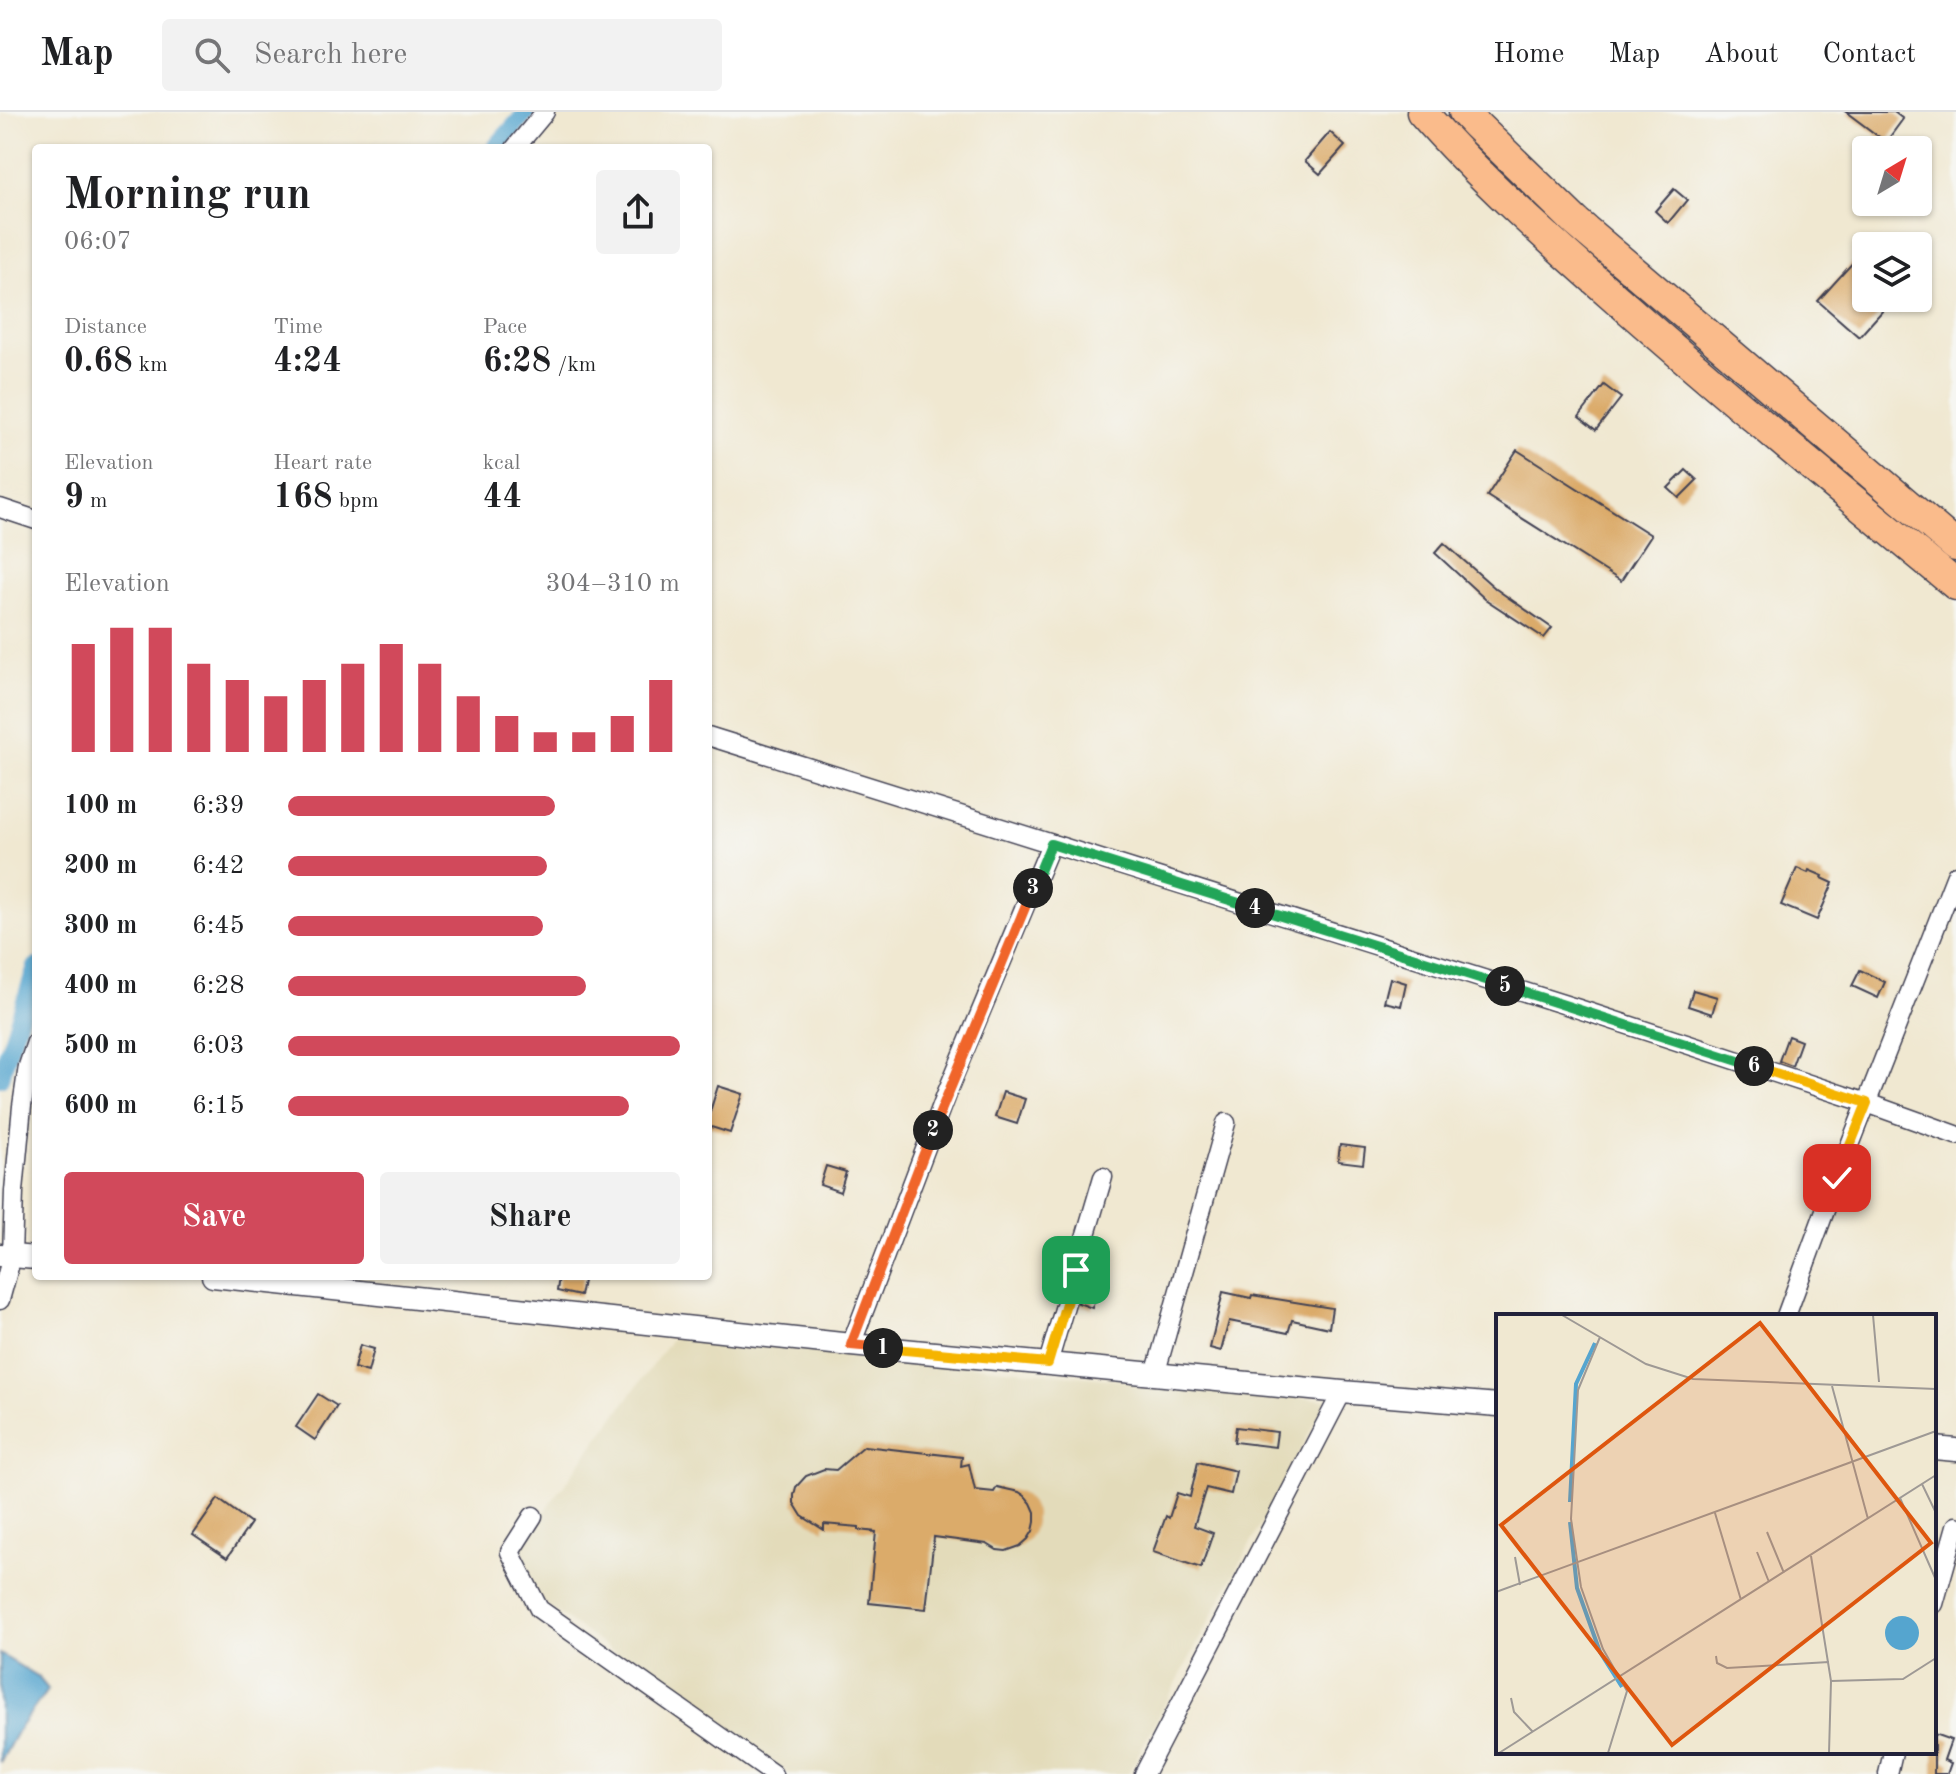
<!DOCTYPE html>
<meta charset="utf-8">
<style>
:root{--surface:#fff;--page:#f2f2f2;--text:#202124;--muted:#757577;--line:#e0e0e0;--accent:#d1495b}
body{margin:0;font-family:"Old Standard TT",serif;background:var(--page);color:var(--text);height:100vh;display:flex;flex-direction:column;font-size:30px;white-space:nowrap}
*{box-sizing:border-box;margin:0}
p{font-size:26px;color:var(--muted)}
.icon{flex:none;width:44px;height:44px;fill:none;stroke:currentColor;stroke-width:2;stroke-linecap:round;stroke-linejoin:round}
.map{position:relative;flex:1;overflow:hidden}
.sheet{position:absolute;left:32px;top:32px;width:680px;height:1136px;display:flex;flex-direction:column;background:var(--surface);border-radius:8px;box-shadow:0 2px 6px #0004}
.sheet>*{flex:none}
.needle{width:52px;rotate:38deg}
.buttons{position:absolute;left:1852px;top:24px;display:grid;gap:16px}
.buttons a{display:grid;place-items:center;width:80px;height:80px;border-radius:8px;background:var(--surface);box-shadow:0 2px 6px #0004;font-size:40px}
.pin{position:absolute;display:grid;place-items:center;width:68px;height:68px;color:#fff;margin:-34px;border-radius:16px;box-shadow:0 4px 12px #0006}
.km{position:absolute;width:40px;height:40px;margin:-20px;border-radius:50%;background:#222;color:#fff;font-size:22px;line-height:40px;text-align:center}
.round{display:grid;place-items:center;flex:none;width:84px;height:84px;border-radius:8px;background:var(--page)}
.summary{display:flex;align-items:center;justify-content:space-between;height:136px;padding:0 32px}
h1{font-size:44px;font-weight:700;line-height:60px}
.metrics{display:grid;grid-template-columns:repeat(3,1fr);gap:12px;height:136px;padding:8px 32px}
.metrics div{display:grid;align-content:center}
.metrics b{font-size:34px;font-weight:700}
.metrics small{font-size:22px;font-weight:400}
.metrics p{font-size:22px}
.chart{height:224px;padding:16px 32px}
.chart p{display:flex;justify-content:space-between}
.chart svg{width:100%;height:144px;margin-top:8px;stroke:var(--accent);stroke-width:6}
.button{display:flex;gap:16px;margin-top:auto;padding:16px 32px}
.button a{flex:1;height:92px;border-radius:8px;background:var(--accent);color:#fff;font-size:32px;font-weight:700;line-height:92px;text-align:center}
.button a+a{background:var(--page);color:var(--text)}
ul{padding:0 32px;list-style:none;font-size:26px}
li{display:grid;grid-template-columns:128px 96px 1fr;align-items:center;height:60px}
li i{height:20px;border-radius:10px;background:var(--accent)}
header{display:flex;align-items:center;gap:48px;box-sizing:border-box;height:112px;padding:0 40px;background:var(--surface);border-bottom:2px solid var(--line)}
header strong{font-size:38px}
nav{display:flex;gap:44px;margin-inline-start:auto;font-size:28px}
.search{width:560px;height:72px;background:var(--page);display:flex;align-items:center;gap:20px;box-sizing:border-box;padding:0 28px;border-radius:8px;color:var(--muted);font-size:30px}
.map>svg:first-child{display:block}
.built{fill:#e3dbba}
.water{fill:#55a5cf;stroke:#3c6485;stroke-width:2}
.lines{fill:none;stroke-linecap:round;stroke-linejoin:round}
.canal{stroke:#55a5cf;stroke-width:18}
.building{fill:#dbab6b}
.minor-casing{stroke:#414052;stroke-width:21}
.tertiary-casing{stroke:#414052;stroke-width:25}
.trunk-casing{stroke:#414052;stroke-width:33}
.minor{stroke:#fff;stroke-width:18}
.tertiary{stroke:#fff;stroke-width:22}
.trunk{stroke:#fabb8b;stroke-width:30}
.split-1-casing{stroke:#fff;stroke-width:16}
.split-2-casing{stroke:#fff;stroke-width:16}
.split-3-casing{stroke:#fff;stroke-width:16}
.split-4-casing{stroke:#fff;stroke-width:16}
.split-5-casing{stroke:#fff;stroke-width:16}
.split-6-casing{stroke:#fff;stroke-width:16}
.split-7-casing{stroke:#fff;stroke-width:16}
.split-1{stroke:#f5b400;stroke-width:10}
.split-2{stroke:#f0652b;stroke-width:10}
.split-3{stroke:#f0652b;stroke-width:10}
.split-4{stroke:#22a559;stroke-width:10}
.split-5{stroke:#22a559;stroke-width:10}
.split-6{stroke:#22a559;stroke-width:10}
.split-7{stroke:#f5b400;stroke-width:10}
.inset-river{fill:none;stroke:#55a5cf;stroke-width:4}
.inset-road{fill:none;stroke:#9e9995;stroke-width:2}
.view{fill:#de560e;fill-opacity:0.15;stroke:#de560e;stroke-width:4}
.inset-edge{fill:none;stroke:#22223b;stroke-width:4}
</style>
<header>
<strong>Map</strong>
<div class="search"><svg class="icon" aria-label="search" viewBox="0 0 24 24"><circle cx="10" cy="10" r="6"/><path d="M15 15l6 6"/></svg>Search here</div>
<nav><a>Home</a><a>Map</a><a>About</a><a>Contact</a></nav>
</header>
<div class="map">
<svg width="1956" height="1662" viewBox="0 0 1956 1662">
<rect width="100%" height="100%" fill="#f6f6f2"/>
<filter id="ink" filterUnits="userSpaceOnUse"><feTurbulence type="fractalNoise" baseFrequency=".0125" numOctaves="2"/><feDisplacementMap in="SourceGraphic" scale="16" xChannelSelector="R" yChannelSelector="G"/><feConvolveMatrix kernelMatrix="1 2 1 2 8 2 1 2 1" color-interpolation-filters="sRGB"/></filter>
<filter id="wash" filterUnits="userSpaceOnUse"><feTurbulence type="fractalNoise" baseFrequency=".006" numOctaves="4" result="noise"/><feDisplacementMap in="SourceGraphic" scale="32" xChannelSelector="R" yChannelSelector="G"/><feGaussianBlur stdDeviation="1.8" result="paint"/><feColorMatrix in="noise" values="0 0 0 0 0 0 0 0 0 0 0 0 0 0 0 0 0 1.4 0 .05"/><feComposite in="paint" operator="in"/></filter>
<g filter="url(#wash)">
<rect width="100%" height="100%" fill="#f0e8d1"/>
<path class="built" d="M673 1225 1327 1288 1128 1662H789L543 1491 516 1438Z"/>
<path class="water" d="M0 1542 38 1565 48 1577 18 1618 0 1651Z"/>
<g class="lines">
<g class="canal">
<path d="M495 36 527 0"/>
<path d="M0 966 36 855"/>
</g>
</g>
<g id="blocks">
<g class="building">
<path d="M1846 0H1894L1903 7 1886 30Z"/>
<path d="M1330 20 1345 34 1320 62 1305 49Z"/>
<path d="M1674 77 1687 88 1668 111 1655 99Z"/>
<path d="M1866 136V186H1894L1859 225 1818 189Z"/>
<path d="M1604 273 1621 286 1596 318 1579 305Z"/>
<path d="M1517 338 1651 423 1621 469 1487 384Z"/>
<path d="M1686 358 1697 368 1679 386 1668 376Z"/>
<path d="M1444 431 1496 477 1552 516 1544 526 1485 487 1435 441Z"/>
<path d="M1797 756 1808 761 1809 758 1823 764 1822 766 1833 771 1817 808 1781 793Z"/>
<path d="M1860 858 1885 870 1878 886 1852 874Z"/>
<path d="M1390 866 1406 871 1401 894 1384 890Z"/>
<path d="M1693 878 1717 885 1712 902 1688 894Z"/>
<path d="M1788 924 1801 929 1792 954 1779 949Z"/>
<path d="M718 974 743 982 730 1021 708 1014V1006Z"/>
<path d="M1003 980 1025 987 1017 1012 995 1005Z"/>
<path d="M1340 1033 1365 1036 1363 1052 1338 1049Z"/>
<path d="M826 1054 846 1060 840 1080 820 1073Z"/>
<path d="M559 1164H584L580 1184 557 1179Z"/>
<path d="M1085 1169 1100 1174 1092 1196 1078 1191Z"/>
<path d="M1223 1180 1251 1186 1252 1183 1332 1196 1329 1216 1292 1208 1288 1221 1229 1209 1221 1239 1210 1236Z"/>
<path d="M360 1233 374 1237 368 1260 354 1256Z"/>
<path d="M318 1282 337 1294 315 1328 296 1315Z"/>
<path d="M1236 1315 1277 1320 1275 1335 1234 1330Z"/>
<path d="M864 1334 962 1345 961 1354 969 1352 975 1378 994 1380 997 1375 1019 1380 1025 1384 1031 1391 1035 1400V1410L1033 1419 1028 1427 1020 1434 1006 1439 997 1438 987 1432 934 1425 926 1497 869 1491 876 1420 859 1418V1415L824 1412V1418L802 1404 794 1391V1383L796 1375 806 1364 824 1357 836 1358Z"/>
<path d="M1198 1350 1236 1359 1231 1382 1206 1376 1194 1414 1213 1421 1201 1456 1153 1440 1166 1404 1169 1406 1177 1381 1190 1385Z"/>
<path d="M218 1387 251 1411 227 1446 193 1423Z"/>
<path d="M1934 1622 1951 1628 1944 1648 1951 1651 1947 1662H1934Z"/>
</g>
</g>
</g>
<g filter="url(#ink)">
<use href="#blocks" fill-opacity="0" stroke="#414052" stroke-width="2"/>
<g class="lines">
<g class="minor-casing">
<g id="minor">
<path d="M515 36 545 0"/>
<path d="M0 396 36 408"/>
<path d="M708 624 1579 897 1867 991 1956 1023"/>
<path d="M0 1188 12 1144 14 1079 22 994 28 954 36 930"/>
<path d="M1786 1204 1837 1066 1956 763"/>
<path d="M851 1233 947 980 1051 732"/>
<path d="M1048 1251 1103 1065"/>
<path d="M1155 1263 1226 1011"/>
<path d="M533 1404 510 1440 539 1497 773 1662"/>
<path d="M1934 1492 1956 1414"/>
<path d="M1144 1662 1342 1280"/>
<path d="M1888 1662 1893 1640"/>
</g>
</g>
<g class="tertiary-casing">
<g id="tertiary">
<path d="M0 1143 36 1146"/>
<path d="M213 1164 851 1233 1342 1280 1498 1293"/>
<path d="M1934 1336 1956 1338"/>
</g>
</g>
<g class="trunk-casing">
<g id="trunk">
<path d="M1422 0C1482 69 1552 130 1620 190 1730 287 1843 380 1956 473"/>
<path d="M1464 0 1474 11 1576 110 1956 434"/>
</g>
</g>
<use href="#minor" class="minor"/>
<use href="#tertiary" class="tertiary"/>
<use href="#trunk" class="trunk"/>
</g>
</g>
<g class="lines" filter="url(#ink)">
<g class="split-1-casing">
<path id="split-1" d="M883 1236 1048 1251 1076 1158"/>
</g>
<g class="split-2-casing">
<path id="split-2" d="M883 1236 851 1233 933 1018"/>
</g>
<g class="split-3-casing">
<path id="split-3" d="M933 1018 1033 776"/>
</g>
<g class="split-4-casing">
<path id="split-4" d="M1033 776 1051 732 1255 796"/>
</g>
<g class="split-5-casing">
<path id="split-5" d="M1255 796 1505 874"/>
</g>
<g class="split-6-casing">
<path id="split-6" d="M1505 874 1754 954"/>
</g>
<g class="split-7-casing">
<path id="split-7" d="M1754 954 1867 991 1837 1066"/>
</g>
<use href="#split-1" class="split-1"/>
<use href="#split-2" class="split-2"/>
<use href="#split-3" class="split-3"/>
<use href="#split-4" class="split-4"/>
<use href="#split-5" class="split-5"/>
<use href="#split-6" class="split-6"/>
<use href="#split-7" class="split-7"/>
</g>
<g transform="translate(1496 1202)">
<rect width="440" height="440" fill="#f0e8d1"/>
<path d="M389 319a17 17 0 1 1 34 0a17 17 0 1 1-34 0Z" fill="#55a5cf"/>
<path class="inset-river" d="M74 188 80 70 99 29M74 208 81 274 104 338 126 373"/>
<path class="inset-road" d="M66 1 150 50 197 65 440 75M377 1 383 68M104 23 82 76 75 205 85 273 107 335 131 377 112 439M336 72 372 205M426 170 440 199M404 184 440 266M219 199 245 286M271 218 288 259M261 238 273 268M315 242 335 367 333 439M19 243 24 271M0 278 440 117M220 342 221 349 231 354 333 348M335 367 407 365 440 344M15 384 18 398 37 418M3 439 440 161"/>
<path class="view" d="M264 9 435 229 176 431 5 211Z"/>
<rect width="440" height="440" class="inset-edge"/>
</g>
</svg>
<div class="buttons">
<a><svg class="needle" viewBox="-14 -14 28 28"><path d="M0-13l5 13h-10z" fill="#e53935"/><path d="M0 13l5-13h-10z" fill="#757577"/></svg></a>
<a><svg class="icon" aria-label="layers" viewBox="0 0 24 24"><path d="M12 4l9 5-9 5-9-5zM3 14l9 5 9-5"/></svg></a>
</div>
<div class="pin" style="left:1076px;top:1158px;background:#1e9e55"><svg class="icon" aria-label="arrive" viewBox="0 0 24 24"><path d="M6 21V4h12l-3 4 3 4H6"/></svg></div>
<div class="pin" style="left:1837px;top:1066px;background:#d93025"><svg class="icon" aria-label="check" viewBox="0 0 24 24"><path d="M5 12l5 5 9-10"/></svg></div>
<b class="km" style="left:883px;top:1236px">1</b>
<b class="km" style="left:933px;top:1018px">2</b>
<b class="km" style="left:1033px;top:776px">3</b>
<b class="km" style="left:1255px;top:796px">4</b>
<b class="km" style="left:1505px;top:874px">5</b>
<b class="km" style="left:1754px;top:954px">6</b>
<section class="sheet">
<div class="summary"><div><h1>Morning run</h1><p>06:07</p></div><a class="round"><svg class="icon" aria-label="share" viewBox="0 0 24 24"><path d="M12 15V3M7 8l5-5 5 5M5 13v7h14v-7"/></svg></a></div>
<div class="metrics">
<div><p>Distance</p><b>0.68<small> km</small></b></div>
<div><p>Time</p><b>4:24</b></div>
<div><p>Pace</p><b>6:28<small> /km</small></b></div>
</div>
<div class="metrics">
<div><p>Elevation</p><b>9<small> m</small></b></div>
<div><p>Heart rate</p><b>168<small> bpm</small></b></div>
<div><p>kcal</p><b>44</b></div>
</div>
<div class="chart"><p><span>Elevation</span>304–310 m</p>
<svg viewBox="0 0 160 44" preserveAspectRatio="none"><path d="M5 44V11M15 44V6M25 44V6M35 44V17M45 44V22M55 44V27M65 44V22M75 44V17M85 44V11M95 44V17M105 44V27M115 44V33M125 44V38M135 44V38M145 44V33M155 44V22"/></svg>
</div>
<ul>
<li><b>100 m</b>6:39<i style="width:68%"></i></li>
<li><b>200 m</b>6:42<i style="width:66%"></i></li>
<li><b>300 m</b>6:45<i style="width:65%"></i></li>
<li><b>400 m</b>6:28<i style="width:76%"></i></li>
<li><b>500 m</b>6:03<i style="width:100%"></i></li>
<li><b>600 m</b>6:15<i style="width:87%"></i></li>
</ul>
<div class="button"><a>Save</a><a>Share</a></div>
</section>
</div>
